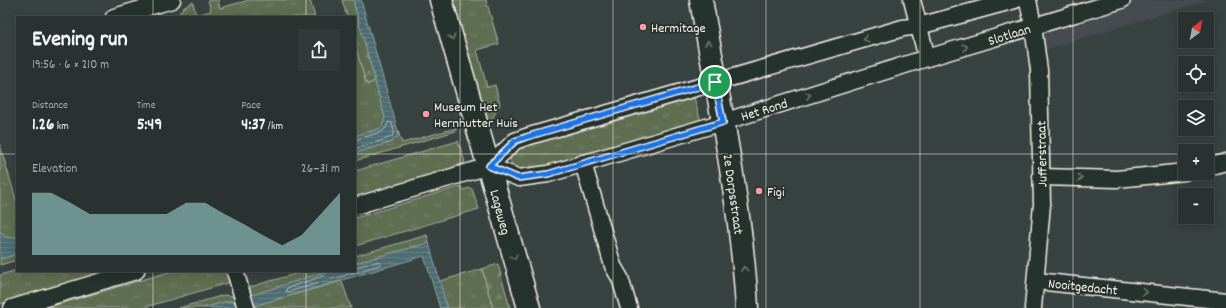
<!DOCTYPE html>
<meta charset="utf-8">
<style>
:root{--surface:#2a3231;--page:#323a39;--text:#f1f3f6;--muted:#a5aaab;--line:#464d4d;--accent:#8bbbb9}
body{margin:0;font-family:Dekko,sans-serif;background:var(--page);color:var(--text);height:100vh;display:flex;flex-direction:column;font-size:15px;white-space:nowrap}
*{box-sizing:border-box;margin:0}
p{font-size:13px;color:var(--muted)}
.icon{flex:none;width:22px;height:22px;fill:none;stroke:currentColor;stroke-width:2;stroke-linecap:round;stroke-linejoin:round}
.map{position:relative;flex:1;overflow:hidden}
.side{position:absolute;left:16px;top:16px;width:340px;height:256px;display:flex;flex-direction:column;background:var(--surface);border-radius:0px;box-shadow:0 2px 10px #0003,0 0 0 1px var(--line)}
.side>*{flex:none}
.needle{width:26px;rotate:32deg}
.buttons{position:absolute;left:1178px;top:12px;display:grid;gap:8px}
.buttons a{display:grid;place-items:center;width:36px;height:36px;border-radius:0px;background:var(--surface);box-shadow:0 2px 10px #0003,0 0 0 1px var(--line);font-size:20px}
.pin{position:absolute;display:grid;place-items:center;width:34px;height:34px;color:#fff;margin:-17px;border:2px solid #fff;border-radius:50%;box-shadow:0 1px 4px #0007}
.round{display:grid;place-items:center;flex:none;width:42px;height:42px;border-radius:0px;background:var(--page)}
.overview{display:flex;align-items:center;justify-content:space-between;height:68px;padding:0 16px}
h1{font-size:22px;font-weight:700;line-height:30px}
.stats{display:grid;grid-template-columns:repeat(3,1fr);gap:6px;height:68px;padding:4px 16px}
.stats div{display:grid;align-content:center}
.stats b{font-size:17px;font-weight:700}
.stats small{font-size:11px;font-weight:400}
.stats p{font-size:11px}
.chart{height:112px;padding:8px 16px}
.chart p{display:flex;justify-content:space-between}
.chart svg{width:100%;height:72px;margin-top:4px;fill:var(--accent);opacity:.7}
.map>svg:first-child{display:block}
.built{fill:#454c4f}
.grass{fill:url(#grass-tufts);stroke:#a9b09c}
.forest{fill:url(#forest-firs);stroke:#a9b09c}
.water{fill:url(#water-rules);stroke:#8fa1a2}
.lines{fill:none;stroke-linecap:round;stroke-linejoin:round}
.shore{stroke:#b1bcb9;stroke-width:1}
.street-casing{stroke:#f4f1e8;stroke-width:19}
.secondary-casing{stroke:#f4f1e8;stroke-width:25}
.street{stroke:#26332d;stroke-width:16}
.secondary{stroke:#26332d;stroke-width:22}
.oneway{stroke:#6e766e}
.route-casing{stroke:#fff;stroke-width:8}
.route{stroke:#1a73e8;stroke-width:5}
.grid{fill:none;stroke:#f4f1e8;stroke-width:1;stroke-opacity:0.55}
.poi-dot{fill:#ff9aa2;stroke:#26332d;stroke-width:1.5}
.labels{text-anchor:middle;stroke-width:3.5;stroke-linejoin:round;paint-order:stroke}
.poi-label{font-size:14px;fill:#f4f1e8;stroke:#26332d;text-anchor:start}
.street-label{font-size:14px;fill:#f4f1e8;stroke:#26332d}
</style>
<div class="map">
<svg width="1226" height="308" viewBox="0 0 1226 308">
<defs>
<pattern id="grass-tufts" width="24" height="20" patternUnits="userSpaceOnUse"><rect width="24" height="20" fill="#5e6e51"/><path d="M3 7l-1-3M5 7V3M7 7l1-3M15 17l-1-3M17 17v-4M19 17l1-3" fill="none" stroke="#76836a"/></pattern>
<pattern id="forest-firs" width="22" height="20" patternUnits="userSpaceOnUse"><rect width="22" height="20" fill="#5e6e51"/><path d="M5 1l3.5 6h-7zM16 11l3.5 6h-7z" fill="#76836a"/></pattern>
<pattern id="water-rules" width="6" height="5" patternUnits="userSpaceOnUse"><rect width="6" height="5" fill="#4c6c73"/><path d="M0 2.5h6" fill="none" stroke="#668187"/></pattern>
</defs>
<rect width="100%" height="100%" fill="#384241"/>
<filter id="ink" filterUnits="userSpaceOnUse"><feTurbulence type="fractalNoise" baseFrequency=".025" numOctaves="2"/><feDisplacementMap in="SourceGraphic" scale="8" xChannelSelector="R" yChannelSelector="G"/><feConvolveMatrix kernelMatrix="1 2 1 2 8 2 1 2 1" color-interpolation-filters="sRGB"/></filter>
<g filter="url(#ink)">
<path class="built" d="M1096 0H1208L1043 50 1040 16Z"/>
<g class="grass">
<path d="M208 0H218L220 8 246 1V0H310L315 17H176L183 8 193 2 196 15 211 11Z"/>
<path d="M449 0H486L499 44 477 50 487 87 495 85 500 104 490 123 488 124 487 122 484 123Z"/>
<path d="M355 44 366 83 368 84 375 81 385 118 382 126 379 129 355 136Z"/>
<path d="M693 94 701 122 538 170C525 170 517 173 510 160L511 155 518 147Z"/>
<path d="M456 128V131L355 161V153L392 142 398 134V131L402 143Z"/>
<path d="M458 141 465 162 463 164 454 166 455 171 355 200V171Z"/>
<path d="M0 145 17 203V237C9 239 5 238 0 231Z"/>
<path d="M461 186 462 190 470 188 472 189 479 209 355 246V218Z"/>
<path d="M427 235 429 243 355 263V256Z"/>
<path d="M17 254V260L0 265V259Z"/>
<path d="M482 269 493 308H440L433 283Z"/>
<path d="M17 270V271H111L0 304V275Z"/>
<path d="M172 271H228L231 282 142 308H46Z"/>
<path d="M305 271H328L253 295 248 298 250 287Z"/>
<path d="M342 281 351 308H251L250 306 254 304 257 305Z"/>
<path d="M224 295 232 296 237 302 229 301 203 308H179Z"/>
</g>
<g class="forest">
<path d="M342 0H353L375 81 368 84 366 83 355 44V17H347Z"/>
<path d="M498 264 510 308H493L482 269Z"/>
</g>
<g class="water">
<path d="M353 0H361L398 131 397 137 392 142 355 153V136L379 129 382 126 385 118Z"/>
<path d="M0 231C5 238 9 239 17 237V254L0 259Z"/>
<path d="M429 243 447 308H440L424 256 257 305 254 304 250 306 248 298 252 295 328 271H355V263Z"/>
<path d="M229 301 237 302 239 308H203Z"/>
</g>
<g class="lines">
<g class="shore">
<path d="M355 140 381 132 385 129 389 122 392 123 394 131 392 137 355 149"/>
<path d="M326 271V274L323 276 287 288 286 291 288 292 380 265 381 263 379 261 355 267"/>
</g>
<g class="street-casing">
<g id="street">
<path d="M912 0 927 58"/>
<path d="M1028 0 1033 26 1039 70 1042 204 1033 308"/>
<path d="M114 17 172 0"/>
<path d="M583 163 613 266 620 278 629 308"/>
<path d="M489 166 519 178 548 174 723 122 927 58 1122 0"/>
<path d="M489 166 515 141 526 137 903 28 919 26 1015 0"/>
<path d="M1207 167 1226 162"/>
<path d="M1041 177 1117 179 1185 172"/>
<path d="M355 206 489 166"/>
<path d="M235 271 246 308"/>
<path d="M1036 281 1226 301"/>
<path d="M12 308 136 271"/>
</g>
</g>
<g class="secondary-casing">
<g id="secondary">
<path d="M441 0 529 308"/>
<path d="M701 0C719 102 741 204 747 308"/>
</g>
</g>
<use href="#street" class="street"/>
<use href="#secondary" class="secondary"/>
</g>
<defs><path id="oneway-chevron" d="M-2-3.5L2.5 0L-2 3.5" fill="none" stroke-width="1.6" stroke-linecap="round" stroke-linejoin="round"/></defs>
<g class="oneway">
<use href="#oneway-chevron" transform="translate(452 37) rotate(74)"/>
<use href="#oneway-chevron" transform="translate(866 39) rotate(164)"/>
<use href="#oneway-chevron" transform="translate(708 43) rotate(-100)"/>
<use href="#oneway-chevron" transform="translate(965 47) rotate(-17)"/>
<use href="#oneway-chevron" transform="translate(808 95) rotate(-17)"/>
<use href="#oneway-chevron" transform="translate(1080 178) rotate(2)"/>
<use href="#oneway-chevron" transform="translate(514 257) rotate(74)"/>
<use href="#oneway-chevron" transform="translate(744 269) rotate(-96)"/>
<use href="#oneway-chevron" transform="translate(1145 292) rotate(6)"/>
</g>
</g>
<g class="lines" filter="url(#ink)">
<g class="route-casing">
<path id="route" d="M715 82 723 122 548 174 518 178 489 166 515 141 526 137Z"/>
</g>
<use href="#route" class="route"/>
</g>
<path class="grid" d="M153 0V17M306 0V17M460 0V308M613 0V308M766 0V308M920 0V308M1073 0V308M0 154H17M355 154H1185M1207 154H1226M153 271V308M306 271V308"/>
<g class="poi-dot">
<circle cx="643" cy="27" r="4"/>
<circle cx="426" cy="114" r="4"/>
<circle cx="759" cy="191" r="4"/>
</g>
<g class="labels">
<g class="poi-label">
<text x="651" y="32">Hermitage</text>
<text x="434" y="111">Museum Het<tspan x="434" dy="16">Hernhutter Huis</tspan></text>
<text x="767" y="196">Figi</text>
</g>
<g class="street-label">
<text transform="translate(1009 34) rotate(-17)" y="5">Slotlaan</text>
<text transform="translate(764 109) rotate(-17)" y="5">Het Rond</text>
<text transform="translate(1041 154) rotate(-91)" y="5">Jufferstraat</text>
<text transform="translate(734 194) rotate(82)" y="5">2e Dorpsstraat</text>
<text transform="translate(501 212) rotate(75)" y="5">Lageweg</text>
<text transform="translate(1083 286) rotate(6)" y="5">Nooitgedacht</text>
</g>
</g>
</svg>
<div class="buttons">
<a><svg class="needle" viewBox="-14 -14 28 28"><path d="M0-13l5 13h-10z" fill="#e53935"/><path d="M0 13l5-13h-10z" fill="#a5aaab"/></svg></a>
<a><svg class="icon" aria-label="locate" viewBox="0 0 24 24"><circle cx="12" cy="12" r="6"/><path d="M12 2v4M12 18v4M2 12h4M18 12h4"/></svg></a>
<a><svg class="icon" aria-label="layers" viewBox="0 0 24 24"><path d="M12 4l9 5-9 5-9-5zM3 14l9 5 9-5"/></svg></a>
<a>+</a>
<a>−</a>
</div>
<div class="pin" style="left:715px;top:82px;background:#1e9e55"><svg class="icon" aria-label="arrive" viewBox="0 0 24 24"><path d="M6 21V4h12l-3 4 3 4H6"/></svg></div>
<section class="side">
<div class="overview"><div><h1>Evening run</h1><p>19:56 · 6 × 210 m</p></div><a class="round"><svg class="icon" aria-label="share" viewBox="0 0 24 24"><path d="M12 15V3M7 8l5-5 5 5M5 13v7h14v-7"/></svg></a></div>
<div class="stats">
<div><p>Distance</p><b>1.26<small> km</small></b></div>
<div><p>Time</p><b>5:49</b></div>
<div><p>Pace</p><b>4:37<small> /km</small></b></div>
</div>
<div class="chart"><p><span>Elevation</span>26–31 m</p>
<svg viewBox="0 0 160 44" preserveAspectRatio="none"><path d="M0 44V6L10 6L20 12L30 19L40 19L50 19L60 19L70 19L80 12L90 12L100 19L110 25L120 32L130 38L140 32L150 19L160 6V44z"/></svg>
</div>
</section>
</div>
